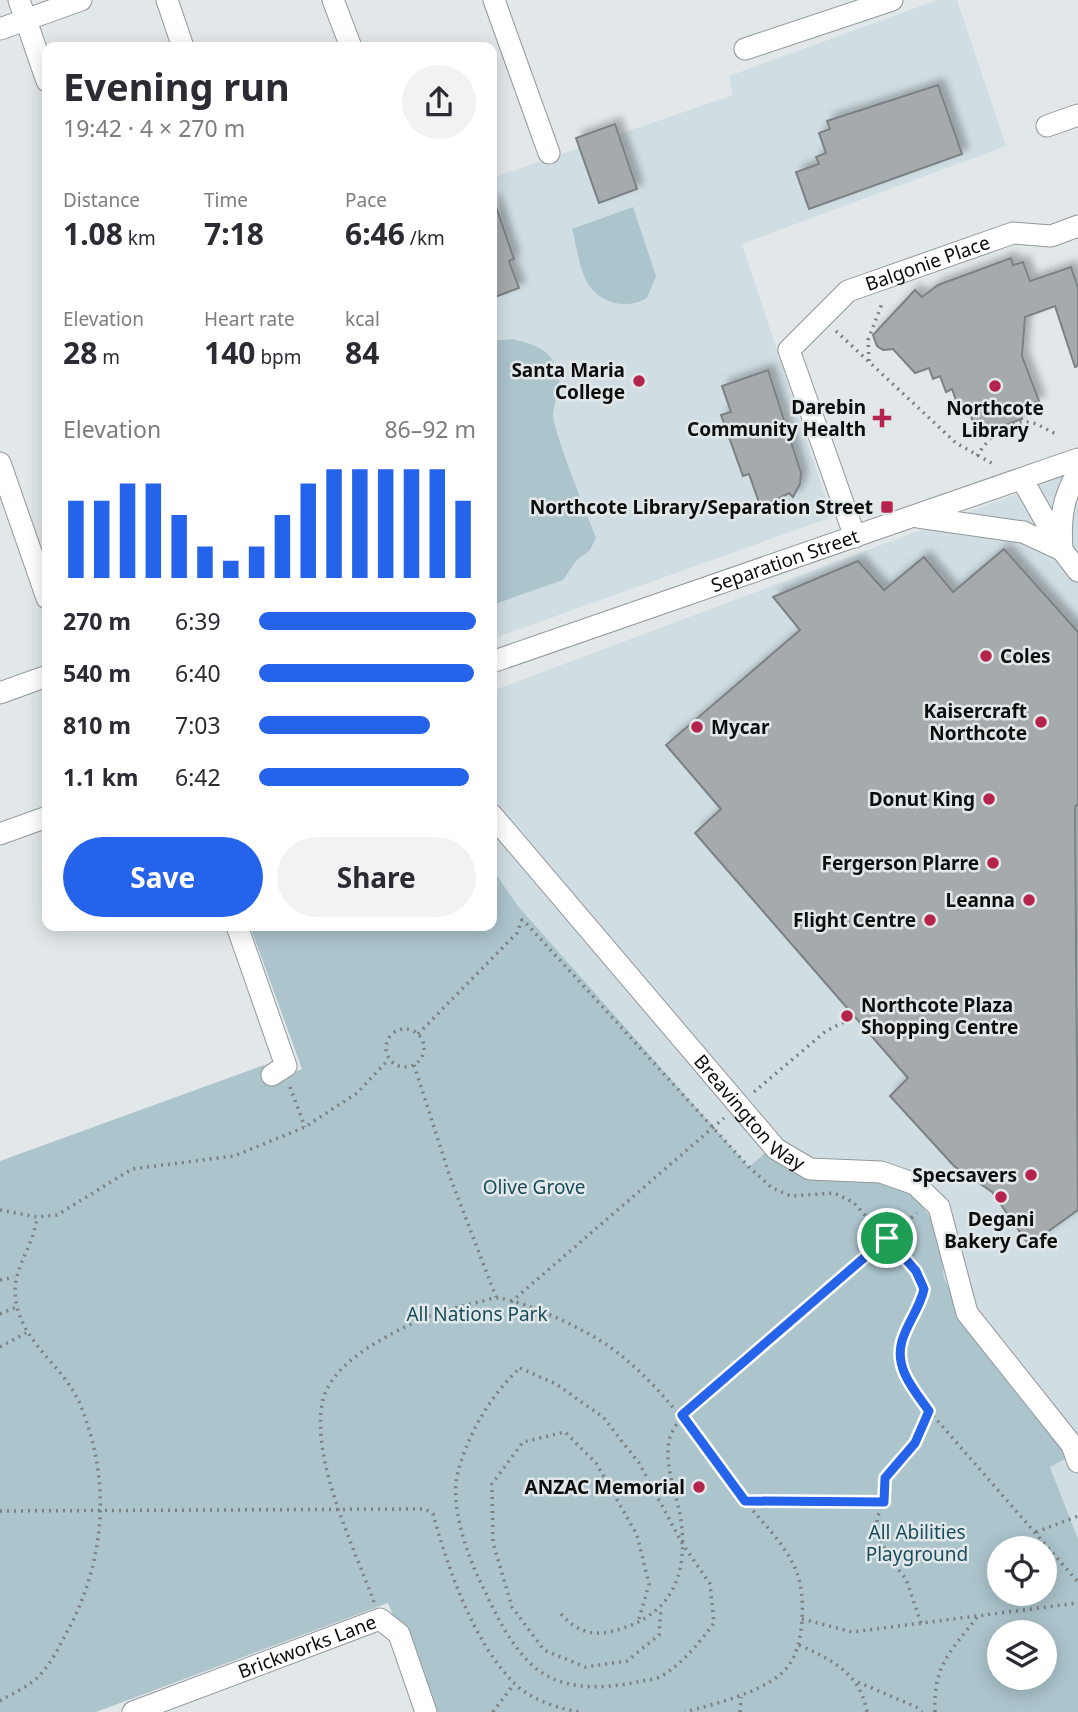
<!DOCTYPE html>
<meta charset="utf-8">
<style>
:root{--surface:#fff;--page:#f2f2f3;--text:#2b2b33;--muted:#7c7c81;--accent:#2563eb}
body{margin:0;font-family:"Noto Sans",sans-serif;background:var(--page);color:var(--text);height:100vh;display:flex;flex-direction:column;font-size:26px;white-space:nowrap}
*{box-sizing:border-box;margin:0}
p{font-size:23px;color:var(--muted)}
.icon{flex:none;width:38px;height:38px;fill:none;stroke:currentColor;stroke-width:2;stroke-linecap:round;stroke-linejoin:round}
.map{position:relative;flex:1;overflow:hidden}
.drawer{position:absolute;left:42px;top:42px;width:455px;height:889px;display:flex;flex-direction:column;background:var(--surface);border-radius:14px;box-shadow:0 4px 18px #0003}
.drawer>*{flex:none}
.buttons{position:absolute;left:987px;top:1536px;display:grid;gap:14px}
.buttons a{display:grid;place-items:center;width:70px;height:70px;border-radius:50%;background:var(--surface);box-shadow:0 4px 18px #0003;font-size:35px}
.pin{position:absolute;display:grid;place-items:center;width:60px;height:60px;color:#fff;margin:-30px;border:4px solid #fff;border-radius:50%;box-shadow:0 2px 7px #0007}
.round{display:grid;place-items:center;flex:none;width:74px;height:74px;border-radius:37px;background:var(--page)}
.summary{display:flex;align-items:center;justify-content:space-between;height:119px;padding:0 21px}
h1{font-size:38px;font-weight:700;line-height:52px}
.stats{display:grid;grid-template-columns:repeat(3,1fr);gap:10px;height:119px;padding:7px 21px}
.stats div{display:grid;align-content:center}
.stats b{font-size:30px;font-weight:700}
.stats small{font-size:19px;font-weight:400}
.stats p{font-size:19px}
.chart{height:196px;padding:14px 21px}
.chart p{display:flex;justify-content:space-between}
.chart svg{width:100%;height:126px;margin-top:7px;stroke:var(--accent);stroke-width:6}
.button{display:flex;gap:14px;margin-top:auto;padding:14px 21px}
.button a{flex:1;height:80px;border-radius:42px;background:var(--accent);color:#fff;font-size:28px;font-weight:700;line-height:80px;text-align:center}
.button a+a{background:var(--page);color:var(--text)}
ul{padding:0 21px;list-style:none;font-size:23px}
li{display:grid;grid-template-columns:112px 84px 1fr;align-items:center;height:52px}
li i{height:18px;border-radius:9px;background:var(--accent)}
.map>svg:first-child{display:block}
.built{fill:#d0dee3}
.green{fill:#acc4cc;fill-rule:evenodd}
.building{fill:#a5abad;stroke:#7b8183;stroke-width:2;filter:url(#shadow)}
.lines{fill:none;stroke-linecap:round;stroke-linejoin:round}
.minor-casing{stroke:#929799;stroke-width:23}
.path{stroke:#7c8081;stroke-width:3.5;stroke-dasharray:2 5;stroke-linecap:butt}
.minor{stroke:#fff;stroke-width:21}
.route-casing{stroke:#fff;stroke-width:14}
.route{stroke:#2563eb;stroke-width:9}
.poi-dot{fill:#b5244c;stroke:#e2e8ea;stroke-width:2.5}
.labels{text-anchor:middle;stroke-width:5;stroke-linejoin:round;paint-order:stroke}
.street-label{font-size:19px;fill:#0c0e0e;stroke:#e2e8ea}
.poi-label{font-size:19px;font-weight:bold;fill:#0c0e0e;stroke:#e2e8ea;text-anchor:end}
.park-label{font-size:19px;fill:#184c5b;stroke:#e2e8ea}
</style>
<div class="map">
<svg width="1078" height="1712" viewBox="0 0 1078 1712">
<defs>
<filter id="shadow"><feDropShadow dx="6" dy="-6" stdDeviation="3.5" flood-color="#0004"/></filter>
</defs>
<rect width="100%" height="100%" fill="#e2e8ea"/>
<g class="built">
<path d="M937 0H957L1006 146 742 244 832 517 492 639V178L733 95 729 76Z"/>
<path d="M1078 471V1539L1050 1467 966 1326 944 1278 939 1230 749 1167 518 906 492 869V691Z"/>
</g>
<g class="green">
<path d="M633 207 656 276 647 298C623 312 592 301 583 273 578 259 576 244 572 229Z"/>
<path d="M513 339C526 343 543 346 551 358 568 385 555 390 553 415 552 427 589 520 596 538L590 550 576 561 563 580 492 605V341Z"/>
<path d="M492 869 518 906 749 1167 765 1153 810 1178 879 1179 914 1195 939 1230 944 1278 966 1326 1056 1437 1065 1459 1050 1467 1078 1539V1712H432L388 1603 96 1712H0V1161L264 1065 270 1081 302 1069 250 926H492ZM999 1549H1045V1594H999ZM999 1633H1045V1678H999Z"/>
</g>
<g class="building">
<path d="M938 85 962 154 809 209 796 172 819 164 816 157 826 153 819 133 830 129 827 121Z"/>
<path d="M615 124 637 189 599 203 576 138Z"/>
<path d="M492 201H494L514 259 509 261 519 288 492 298Z"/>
<path d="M1011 258 1013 265 1023 262 1030 281 1071 267 1078 288V366L1075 367 1055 306 1025 317 1022 356 1039 401 1019 409 1022 419 978 435 966 403 958 406 952 389 946 392 940 376 933 379 929 368 915 373 893 349 883 350 877 346 873 335 915 290 922 297 938 285Z"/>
<path d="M768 370 801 473 800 484 793 497 789 493 761 508 749 474 743 476 721 415 731 412 722 386Z"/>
<path d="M1004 549 1078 632V804L1075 807 1078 1210 1029 1245 992 1192 954 1166 890 1096 908 1078 695 833 721 809 666 745 800 630 773 597 858 561 884 590 924 557 953 592Z"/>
</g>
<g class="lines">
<g class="minor-casing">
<g id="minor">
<path d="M19 0 47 81"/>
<path d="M167 0 183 47"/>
<path d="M333 0 351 47"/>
<path d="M494 0 549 153"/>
<path d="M0 29 81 0"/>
<path d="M745 49 892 0"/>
<path d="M1047 126 1078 115"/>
<path d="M0 463 47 598"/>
<path d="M1022 479 1062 550 1078 571"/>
<path d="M918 517 1023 532 1062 550C1060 519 1062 499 1078 472"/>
<path id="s1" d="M855 537 789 350 848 291 1013 233 1051 236 1078 226"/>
<path id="s2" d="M492 662 1078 459"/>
<path d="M0 693 47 676"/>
<path id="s3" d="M492 815 776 1149 810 1169 881 1172 915 1184 939 1207 967 1313 1072 1445 1078 1462"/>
<path d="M0 834 47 817"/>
<path d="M237 926 286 1066 272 1075"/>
<path id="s4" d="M133 1712 380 1619 399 1634 426 1712"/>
</g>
</g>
<g class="path">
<path d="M836 331 956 443 995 465"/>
<path d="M869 361 868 340 883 301"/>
<path d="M977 456C988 438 1009 417 1033 423 1041 425 1050 432 1059 435"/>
<circle cx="405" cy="1048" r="19"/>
<path d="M418 1034 517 933 522 920 525 922 749 1167 772 1188 791 1196 834 1193 853 1202 916 1271 924 1289 902 1340 900 1358 906 1379 929 1411 1078 1582"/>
<path d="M414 1065 450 1177 496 1297"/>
<path d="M290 1087 305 1127"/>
<path d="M754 1092 826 1031 854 1017"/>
<path d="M0 1210 37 1217 57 1215 132 1169 234 1156 305 1127 357 1093 389 1059"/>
<path d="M0 1280 14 1277"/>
<path d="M511 1302 724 1118"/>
<path d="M0 1314 17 1307"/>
<path d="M0 1347 26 1333"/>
<path d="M520 1368 556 1384 603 1417 639 1463 682 1543 710 1584 714 1623C699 1643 684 1662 662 1676 655 1680 645 1680 637 1682 600 1690 556 1691 528 1661 505 1637 493 1608 479 1579 466 1551 451 1508 457 1476 466 1437 491 1394 520 1368Z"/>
<path d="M746 1501 884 1502"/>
<path d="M0 1511 425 1509 433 1514C448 1568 473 1642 514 1683 529 1699 561 1710 582 1712"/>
<path d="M1036 1532 1078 1516"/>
<path d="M374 1602C354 1547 312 1463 322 1404 328 1370 367 1347 395 1332 425 1316 445 1310 479 1302 485 1301 493 1297 499 1298 530 1303 584 1329 610 1347 670 1391 699 1445 745 1501 764 1525 786 1544 797 1573 806 1596 804 1645 789 1665 771 1691 714 1704 685 1712"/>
<path d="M561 1614C575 1629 588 1636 609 1632 672 1618 690 1575 680 1514 675 1489 662 1459 671 1434 674 1428 679 1421 682 1415L917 1213"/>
<path d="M639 1619 649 1584 637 1535 596 1463 565 1432 523 1442 492 1484 493 1543 512 1607 544 1650 585 1667 627 1661 659 1635 661 1610"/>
<path d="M802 1619 852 1632 1078 1603"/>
<path d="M921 1623 906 1579 887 1555 877 1529V1518L884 1502 885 1478 915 1443 929 1411"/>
<path d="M799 1645C832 1660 860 1673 867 1712"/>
<path d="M858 1682 916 1707 922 1712"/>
<path d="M0 1701C13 1693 30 1686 40 1675 52 1662 60 1645 68 1630 106 1559 111 1479 80 1404 65 1368 27 1347 17 1307 8 1270 33 1252 37 1217"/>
<path d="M493 1712 514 1684"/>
<path d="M740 1712 741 1697"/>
<path d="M935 1712C933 1665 951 1651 978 1616"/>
</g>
<use href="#minor" class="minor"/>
</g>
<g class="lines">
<g class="route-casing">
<path id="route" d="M887 1238 916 1271 924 1289C920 1308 907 1323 902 1341 894 1368 914 1390 929 1411L915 1443 885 1478 884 1502 745 1501 682 1415Z"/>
</g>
<use href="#route" class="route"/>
</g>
<g class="poi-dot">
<circle cx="639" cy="381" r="7"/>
<circle cx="995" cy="386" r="7"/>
<path d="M878.5 407.5h7v7h7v7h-7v7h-7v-7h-7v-7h7z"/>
<rect x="880" y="500" width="14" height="14" rx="3.5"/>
<circle cx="986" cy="656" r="7"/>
<circle cx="1041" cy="722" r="7"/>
<circle cx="697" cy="727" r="7"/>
<circle cx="989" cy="799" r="7"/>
<circle cx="993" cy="863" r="7"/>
<circle cx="1029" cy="900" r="7"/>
<circle cx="930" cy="920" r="7"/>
<circle cx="847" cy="1016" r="7"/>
<circle cx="1031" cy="1175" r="7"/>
<circle cx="1001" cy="1197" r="7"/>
<circle cx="699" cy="1487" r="7"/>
</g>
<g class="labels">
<g class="street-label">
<text dy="7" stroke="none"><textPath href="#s1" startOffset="366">Balgonie Place</textPath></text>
<text dy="7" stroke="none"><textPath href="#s2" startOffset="310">Separation Street</textPath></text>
<text dy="7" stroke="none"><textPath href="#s3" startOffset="394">Breavington Way</textPath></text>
<text dy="7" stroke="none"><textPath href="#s4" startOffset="186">Brickworks Lane</textPath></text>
</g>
<g class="poi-label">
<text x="625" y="377">Santa Maria<tspan x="625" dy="22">College</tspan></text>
<text x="866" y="414">Darebin<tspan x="866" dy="22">Community Health</tspan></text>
<text x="995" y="415" text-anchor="middle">Northcote<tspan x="995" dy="22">Library</tspan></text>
<text x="873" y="514">Northcote Library/Separation Street</text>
<text x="1000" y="663" text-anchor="start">Coles</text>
<text x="1027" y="718">Kaisercraft<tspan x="1027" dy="22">Northcote</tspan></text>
<text x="711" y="734" text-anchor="start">Mycar</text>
<text x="975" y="806">Donut King</text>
<text x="979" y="870">Fergerson Plarre</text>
<text x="1015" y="907">Leanna</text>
<text x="916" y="927">Flight Centre</text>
<text x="861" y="1012" text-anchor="start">Northcote Plaza<tspan x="861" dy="22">Shopping Centre</tspan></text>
<text x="1017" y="1182">Specsavers</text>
<text x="1001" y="1226" text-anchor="middle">Degani<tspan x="1001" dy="22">Bakery Cafe</tspan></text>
<text x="685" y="1494">ANZAC Memorial</text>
</g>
<g class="park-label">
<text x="534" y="1194">Olive Grove</text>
<text x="477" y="1321">All Nations Park</text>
<text x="917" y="1539">All Abilities<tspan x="917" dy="22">Playground</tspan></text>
</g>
</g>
</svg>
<div class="buttons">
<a><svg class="icon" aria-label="locate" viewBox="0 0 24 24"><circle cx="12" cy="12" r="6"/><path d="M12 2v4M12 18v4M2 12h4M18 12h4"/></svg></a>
<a><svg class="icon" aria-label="layers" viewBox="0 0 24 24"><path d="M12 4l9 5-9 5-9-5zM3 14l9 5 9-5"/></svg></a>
</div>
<div class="pin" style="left:887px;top:1238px;background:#1e9e55"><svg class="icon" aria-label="arrive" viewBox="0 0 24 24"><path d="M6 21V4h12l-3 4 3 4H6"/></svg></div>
<section class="drawer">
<div class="summary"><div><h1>Evening run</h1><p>19:42 · 4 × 270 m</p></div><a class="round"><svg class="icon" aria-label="share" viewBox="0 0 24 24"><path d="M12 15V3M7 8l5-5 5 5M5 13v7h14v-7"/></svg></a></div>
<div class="stats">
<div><p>Distance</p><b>1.08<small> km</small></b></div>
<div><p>Time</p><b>7:18</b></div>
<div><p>Pace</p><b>6:46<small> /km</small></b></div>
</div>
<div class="stats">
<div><p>Elevation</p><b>28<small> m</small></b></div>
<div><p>Heart rate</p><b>140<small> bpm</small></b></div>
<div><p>kcal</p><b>84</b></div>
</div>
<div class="chart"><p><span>Elevation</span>86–92 m</p>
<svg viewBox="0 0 160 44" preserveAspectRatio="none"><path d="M5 44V17M15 44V17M25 44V11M35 44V11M45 44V22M55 44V33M65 44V38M75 44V33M85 44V22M95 44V11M105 44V6M115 44V6M125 44V6M135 44V6M145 44V6M155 44V17"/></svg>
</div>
<ul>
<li><b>270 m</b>6:39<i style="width:100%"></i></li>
<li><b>540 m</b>6:40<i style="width:99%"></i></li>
<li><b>810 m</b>7:03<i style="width:79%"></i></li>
<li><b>1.1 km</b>6:42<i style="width:97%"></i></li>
</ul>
<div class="button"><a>Save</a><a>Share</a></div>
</section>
</div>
